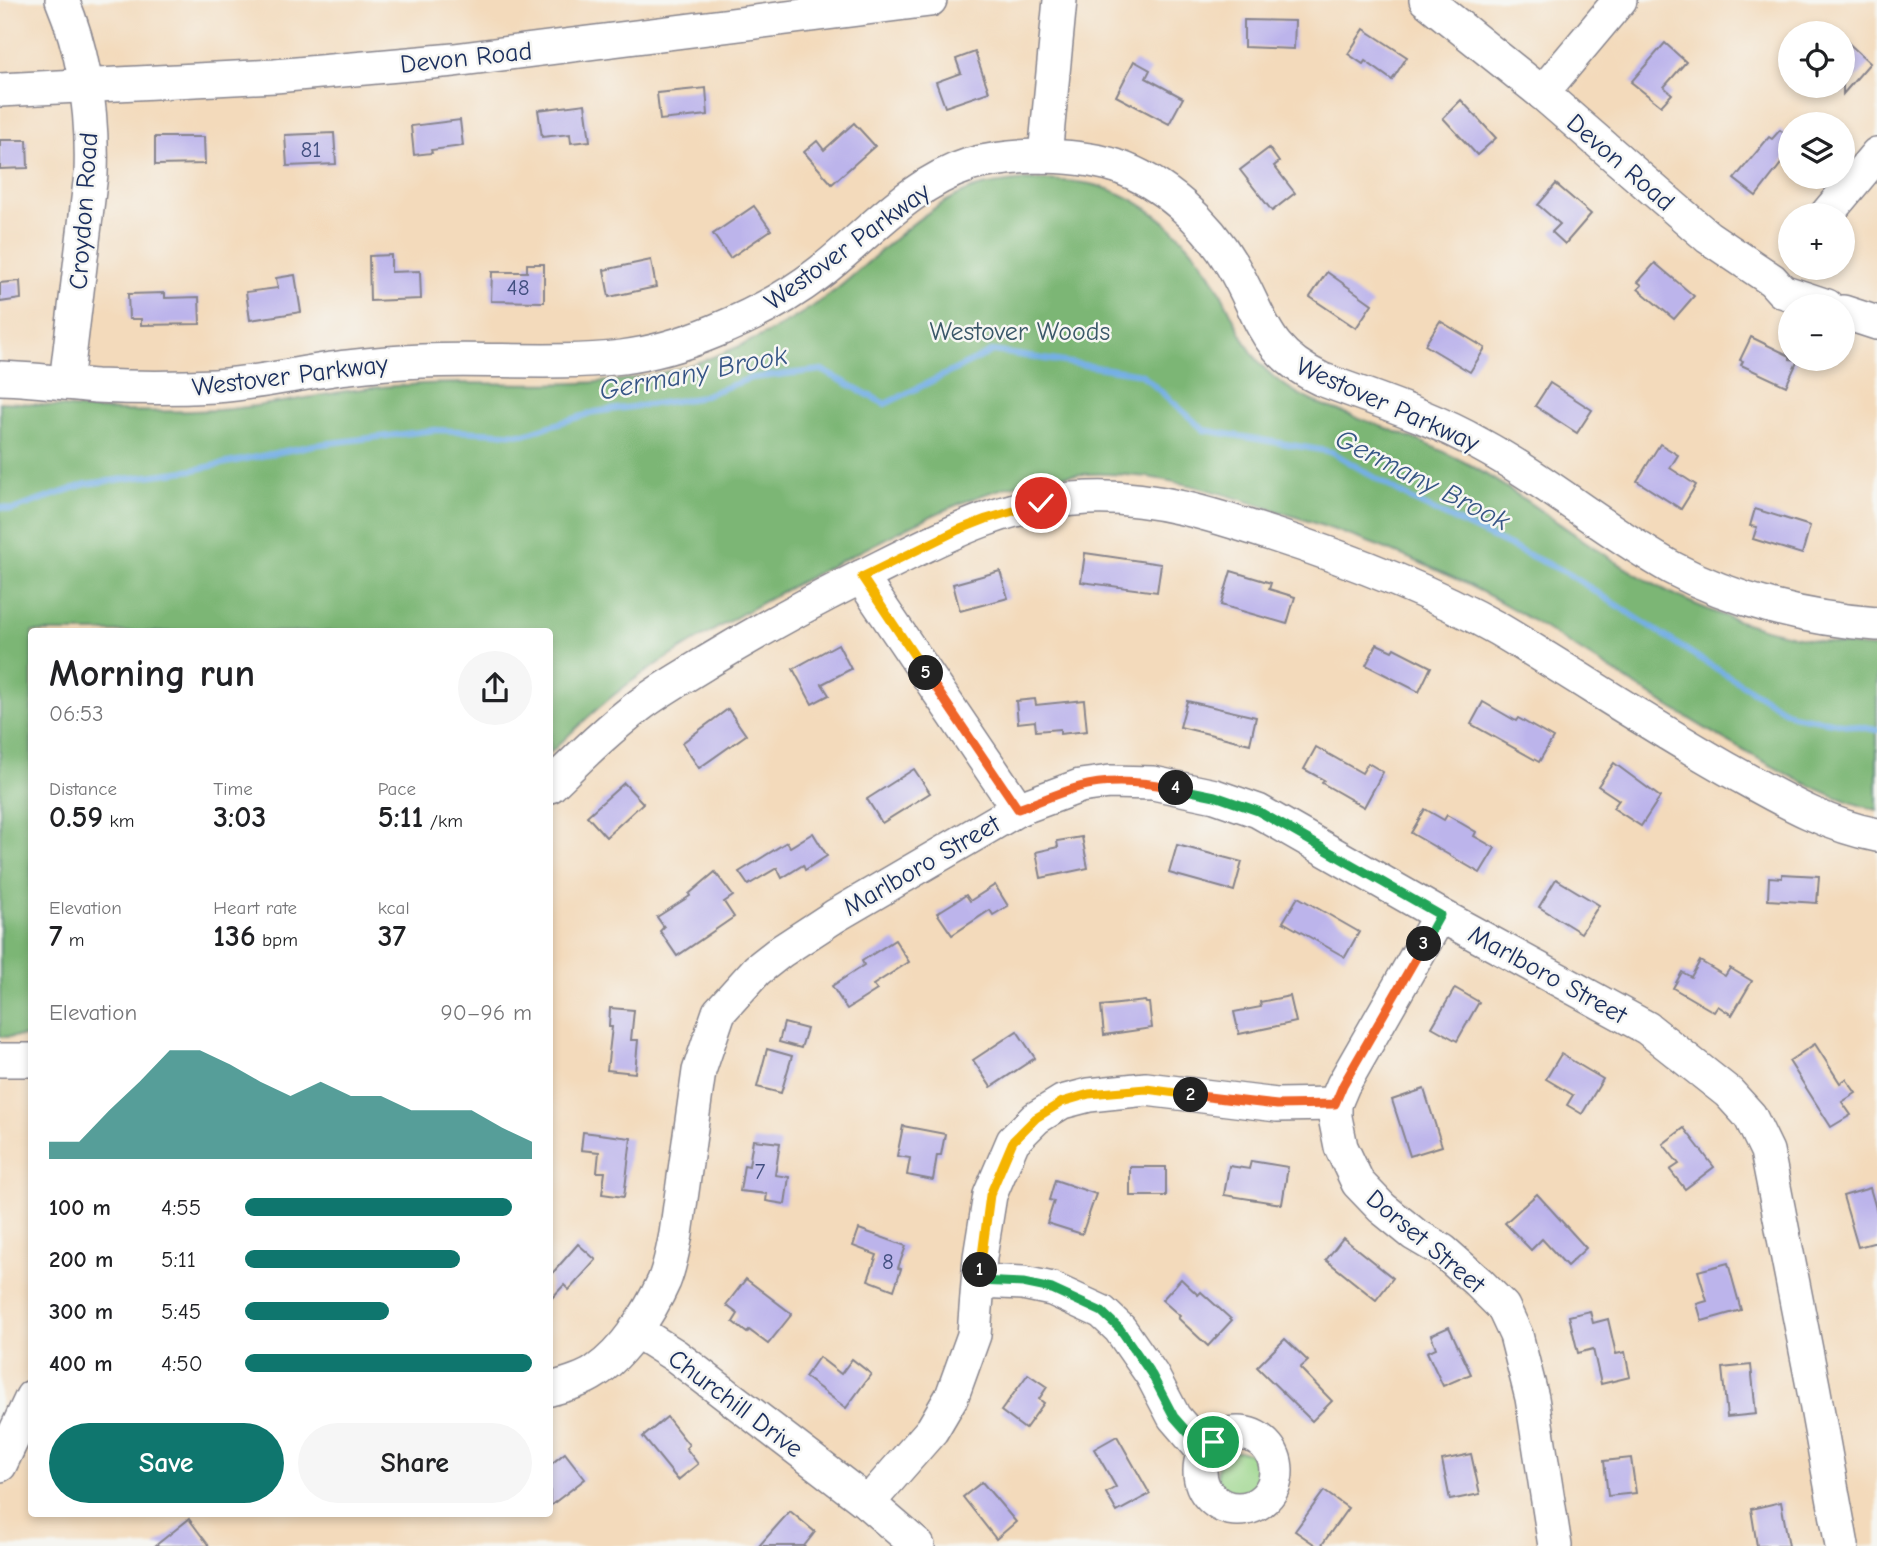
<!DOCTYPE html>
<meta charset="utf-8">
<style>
:root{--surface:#fff;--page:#f6f6f6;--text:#202124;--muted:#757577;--accent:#0f766e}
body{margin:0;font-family:"Comic Neue",sans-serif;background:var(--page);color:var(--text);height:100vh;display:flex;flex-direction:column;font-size:26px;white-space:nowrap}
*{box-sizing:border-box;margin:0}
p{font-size:23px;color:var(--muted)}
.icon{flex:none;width:38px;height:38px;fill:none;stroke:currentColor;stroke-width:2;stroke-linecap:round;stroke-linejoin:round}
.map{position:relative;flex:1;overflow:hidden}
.details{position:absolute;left:28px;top:628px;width:525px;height:889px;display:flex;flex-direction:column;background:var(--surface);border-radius:7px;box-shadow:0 4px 10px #0003}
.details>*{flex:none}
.tools{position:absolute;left:1778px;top:21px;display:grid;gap:14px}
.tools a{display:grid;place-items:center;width:77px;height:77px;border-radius:50%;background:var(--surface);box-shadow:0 4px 10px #0003;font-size:35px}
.pin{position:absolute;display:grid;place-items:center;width:60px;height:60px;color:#fff;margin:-30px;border:4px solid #fff;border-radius:50%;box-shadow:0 2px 7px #0007}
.km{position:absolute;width:35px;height:35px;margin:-18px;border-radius:50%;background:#222;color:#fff;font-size:19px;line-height:35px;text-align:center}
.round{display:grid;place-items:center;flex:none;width:74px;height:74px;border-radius:37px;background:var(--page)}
.head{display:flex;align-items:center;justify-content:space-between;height:119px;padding:0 21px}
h1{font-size:38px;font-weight:700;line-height:52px}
.figures{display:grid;grid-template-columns:repeat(3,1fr);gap:10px;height:119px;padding:7px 21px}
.figures div{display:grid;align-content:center}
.figures b{font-size:30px;font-weight:700}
.figures small{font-size:19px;font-weight:400}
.figures p{font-size:19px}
.chart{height:196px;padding:14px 21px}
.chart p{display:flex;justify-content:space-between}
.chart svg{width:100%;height:126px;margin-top:7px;fill:var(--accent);opacity:.7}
.action{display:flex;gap:14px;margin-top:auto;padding:14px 21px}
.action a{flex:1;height:80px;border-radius:42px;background:var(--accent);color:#fff;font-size:28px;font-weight:700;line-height:80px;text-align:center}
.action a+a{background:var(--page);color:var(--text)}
ul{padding:0 21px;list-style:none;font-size:23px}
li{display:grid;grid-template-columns:112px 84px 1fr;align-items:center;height:52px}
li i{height:18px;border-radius:9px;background:var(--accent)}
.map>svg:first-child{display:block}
.green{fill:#9ad589;stroke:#5a8274;stroke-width:2}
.forest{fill:#7bb675;stroke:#4b726a;stroke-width:2}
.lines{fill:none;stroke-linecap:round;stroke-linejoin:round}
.stream{stroke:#74afe5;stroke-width:6}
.building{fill:#bcb4eb}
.minor-casing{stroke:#87848c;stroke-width:36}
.minor{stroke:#fff;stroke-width:33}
.split-1-casing{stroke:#fff;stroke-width:14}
.split-2-casing{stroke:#fff;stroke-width:14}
.split-3-casing{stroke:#fff;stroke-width:14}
.split-4-casing{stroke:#fff;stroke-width:14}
.split-5-casing{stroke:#fff;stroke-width:14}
.split-6-casing{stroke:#fff;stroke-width:14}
.split-1{stroke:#22a559;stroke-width:9}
.split-2{stroke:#f5b400;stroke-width:9}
.split-3{stroke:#f0652b;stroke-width:9}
.split-4{stroke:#22a559;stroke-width:9}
.split-5{stroke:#f0652b;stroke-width:9}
.split-6{stroke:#f5b400;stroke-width:9}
.labels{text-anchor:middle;stroke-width:5;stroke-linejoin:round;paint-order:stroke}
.number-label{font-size:23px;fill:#435081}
.street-label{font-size:26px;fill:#1b2f5e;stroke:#f6f6f2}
.park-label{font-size:26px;fill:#3b5869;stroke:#f6f6f2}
.water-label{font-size:28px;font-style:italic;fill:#365586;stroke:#f6f6f2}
</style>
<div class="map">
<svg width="1877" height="1546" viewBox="0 0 1877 1546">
<rect width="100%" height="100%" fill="#f6f6f2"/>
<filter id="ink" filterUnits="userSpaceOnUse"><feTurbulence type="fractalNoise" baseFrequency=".0143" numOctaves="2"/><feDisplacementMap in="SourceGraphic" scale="14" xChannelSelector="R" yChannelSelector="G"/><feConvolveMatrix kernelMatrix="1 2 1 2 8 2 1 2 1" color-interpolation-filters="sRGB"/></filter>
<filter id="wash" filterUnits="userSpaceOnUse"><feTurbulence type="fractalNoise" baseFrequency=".00686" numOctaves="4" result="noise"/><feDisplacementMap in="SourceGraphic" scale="28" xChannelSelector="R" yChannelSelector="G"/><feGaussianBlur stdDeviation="1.57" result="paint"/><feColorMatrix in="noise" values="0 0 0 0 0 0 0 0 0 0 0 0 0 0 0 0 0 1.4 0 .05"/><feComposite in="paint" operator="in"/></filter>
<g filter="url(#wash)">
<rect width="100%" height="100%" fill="#f3dabb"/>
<circle class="green" cx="1239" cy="1473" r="22"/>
<path class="forest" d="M1026 180C1047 180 1069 180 1090 184 1146 196 1192 240 1219 289 1248 345 1251 371 1312 401 1364 421 1421 438 1470 465 1536 503 1595 554 1663 589 1728 623 1803 643 1877 648V810C1831 799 1790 776 1748 753 1668 709 1592 656 1513 609 1443 568 1364 539 1287 514 1223 493 1159 472 1091 474 1002 475 924 519 847 558 796 583 746 611 697 640 674 654 650 668 628 684 600 705 575 729 550 753V632H32L31 1036 0 1037V402C33 403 65 408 98 410 137 412 178 412 218 410 261 407 304 398 347 391 372 387 397 386 423 384 513 380 605 394 693 364 743 347 791 324 833 292 878 257 917 210 972 189 989 183 1008 182 1026 180Z"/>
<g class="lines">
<path class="stream" d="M0 507 12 510 86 484 193 470 314 445 435 430 524 434 595 412 697 398 751 378 822 370 885 404 993 351 1141 374 1204 430 1332 452 1414 501 1567 573 1691 653 1792 715 1877 730"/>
</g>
<g id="blocks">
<g class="building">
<path d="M1244 20 1295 21 1294 49 1244 47Z"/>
<path d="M1364 29 1407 57 1392 80 1365 61 1363 64 1348 54Z"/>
<path d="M1843 38 1870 63 1843 94Z"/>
<path d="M1665 43 1686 62 1664 87 1672 94 1661 106 1631 82Z"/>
<path d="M975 52 989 92 945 107 936 82 961 73 956 59Z"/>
<path d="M1134 61 1150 70 1146 78 1183 98 1169 124 1116 96Z"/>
<path d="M706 88 708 115 660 120 657 93Z"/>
<path d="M1461 100 1496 138 1477 155 1443 118Z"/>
<path d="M585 104 590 141 571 143 570 134 542 137 538 110Z"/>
<path d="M460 120 463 146 431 150 432 153 414 155 411 126Z"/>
<path d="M854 123 875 146 832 184 804 152 817 141 824 150Z"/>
<path d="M1780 130 1790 138V152L1756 196 1734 179 1769 137 1772 139Z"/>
<path d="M334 133 336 164 287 166 285 135Z"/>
<path d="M155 137H204L205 164 155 165Z"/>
<path d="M0 140H27L28 168 0 169Z"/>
<path d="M1269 148 1279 162 1274 166 1295 193 1272 211 1240 170Z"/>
<path d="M1556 184 1591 214 1565 244 1552 232 1560 224 1538 205Z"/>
<path d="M754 206 771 230 730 258 713 234Z"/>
<path d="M391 255V272L420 271 421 299 370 301 369 256Z"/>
<path d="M651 260 656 287 609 297 604 270Z"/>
<path d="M1655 263 1694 296 1674 319 1638 289 1642 285 1638 282Z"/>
<path d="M527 264H544V302L491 301 492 272H527Z"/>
<path d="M1327 272 1372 304 1356 328 1310 297Z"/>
<path d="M295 275 301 312 250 320 246 292 278 288 276 278Z"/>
<path d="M20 281 21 299 0 302V283Z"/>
<path d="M165 293V298L199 297 200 324 141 325V319H129L128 294Z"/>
<path d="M1440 321 1485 348 1470 372 1425 345Z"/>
<path d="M1751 337 1790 356V359L1798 360 1786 386 1741 365 1743 361 1740 360Z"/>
<path d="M1550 383 1592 410 1577 433 1535 406Z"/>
<path d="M1660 444 1678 455 1670 468 1696 485 1681 509 1637 481Z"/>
<path d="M1755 509 1810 526 1802 554 1753 539 1757 527 1750 526Z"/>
<path d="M1085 553 1161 564 1157 592 1081 582Z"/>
<path d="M1000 571 1008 598 960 611 953 584Z"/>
<path d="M1231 571 1271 583 1269 589 1295 597 1287 624 1221 605Z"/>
<path d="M838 644 851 669 822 684 829 695 812 704 793 669Z"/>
<path d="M1377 644 1392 651 1394 648 1431 667 1419 692 1366 665Z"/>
<path d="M1035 699 1036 705 1084 700 1087 731 1060 734V729L1036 731 1035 721 1018 723 1016 701Z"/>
<path d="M1187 701 1256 717 1250 744 1180 727Z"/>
<path d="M1483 702 1516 721 1518 718 1553 738 1539 762 1471 724Z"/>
<path d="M728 709 746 735 699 768 682 743Z"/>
<path d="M1316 747 1362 773 1368 763 1383 772 1364 807 1322 783 1324 780 1304 769Z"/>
<path d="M1614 763 1660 797 1641 826 1613 808 1619 800 1598 786Z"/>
<path d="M914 769 930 793 882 823 867 799Z"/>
<path d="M624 783 643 803 606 837 587 816Z"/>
<path d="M1425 809 1444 820 1447 815 1476 832 1474 836 1495 848 1480 873 1411 833Z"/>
<path d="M813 833 827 856 805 870 803 865 782 878 777 868 748 885 739 872 787 842 790 847Z"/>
<path d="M1082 837 1088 868 1041 878 1036 852 1058 847 1057 841Z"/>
<path d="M1177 845 1242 862 1234 891 1169 873Z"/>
<path d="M715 872 733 896 724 902 734 917 677 956 660 931 664 927 657 917 690 896 689 894Z"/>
<path d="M1782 874 1819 876 1817 903 1768 900 1769 877 1782 878Z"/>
<path d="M1556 879 1599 905 1581 933 1539 907Z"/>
<path d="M995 885 1008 906 993 915 990 910 952 935 937 913 966 895 970 901Z"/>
<path d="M1298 897 1359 932 1345 957 1283 922Z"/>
<path d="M895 940 909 962 873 985 877 990 847 1009 832 986 864 965 862 961Z"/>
<path d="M1700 961 1725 976 1730 968 1752 981 1732 1015 1718 1006 1714 1012 1673 988 1682 972 1691 977Z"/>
<path d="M1455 988 1479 1002 1457 1041 1432 1027Z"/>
<path d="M1290 996 1296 1022 1239 1034 1234 1012 1261 1007 1260 1002Z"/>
<path d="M1145 1001 1146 1003H1149L1152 1028 1104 1035 1101 1006Z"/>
<path d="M610 1008 634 1010 631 1040H638L635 1073 607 1070 612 1027H609Z"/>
<path d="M784 1023 807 1029 801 1048 779 1042Z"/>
<path d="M1017 1031 1035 1058 991 1087 973 1060Z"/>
<path d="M1815 1044 1840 1083 1846 1079 1856 1093 1842 1102 1851 1115 1831 1127 1789 1061Z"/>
<path d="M767 1049 792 1056 781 1093 757 1087Z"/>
<path d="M1561 1054 1603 1079 1582 1114 1567 1105 1573 1095 1546 1079Z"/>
<path d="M1424 1089 1442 1146 1410 1156 1392 1100Z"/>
<path d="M903 1126 945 1134 941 1155H937L933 1180 907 1175 910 1158 897 1156Z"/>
<path d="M1684 1128 1714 1167 1685 1189 1670 1170 1679 1164 1663 1144Z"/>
<path d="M583 1132 631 1138 624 1197 602 1194 605 1172H597L599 1152 581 1150Z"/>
<path d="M753 1140 780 1143 775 1175 789 1177 785 1204 766 1201 767 1194 740 1191 744 1165 749 1166Z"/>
<path d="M1251 1161 1288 1167 1282 1204 1224 1195 1229 1166 1249 1169Z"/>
<rect x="1130" y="1167" width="36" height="29"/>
<path d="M1055 1180 1096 1194 1082 1234 1047 1223 1054 1201 1049 1200Z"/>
<path d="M1870 1188 1877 1212V1242L1858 1247 1843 1196Z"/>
<path d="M1537 1194 1586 1248 1567 1266 1542 1239 1531 1250 1505 1223Z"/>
<path d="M859 1229 906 1246 898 1268 901 1269 894 1290 868 1280 877 1255 853 1246Z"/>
<path d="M1343 1238 1393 1278 1376 1300 1326 1260Z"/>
<path d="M578 1244 596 1260 569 1290 564 1285 550 1300V1276Z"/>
<path d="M1728 1263 1741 1310 1702 1321 1697 1304 1707 1301 1698 1271Z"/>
<path d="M746 1279 792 1314 768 1344 749 1330 747 1333 733 1322 738 1314 726 1305Z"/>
<path d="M1181 1279 1198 1295 1201 1292 1232 1320 1208 1346 1178 1318 1180 1316 1162 1300Z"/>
<path d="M1590 1311 1593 1323 1608 1319 1616 1354 1625 1352 1630 1377 1601 1384 1593 1349 1578 1353 1569 1316Z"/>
<path d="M1449 1327 1471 1374 1443 1386 1427 1352 1436 1348 1431 1335Z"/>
<path d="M1285 1339 1308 1361 1300 1368 1332 1401 1312 1421 1257 1367Z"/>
<path d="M819 1357 841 1374 852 1359 871 1374 846 1408 805 1377Z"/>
<path d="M1751 1365 1756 1414 1727 1417 1722 1368Z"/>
<path d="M1028 1374 1047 1387 1039 1399 1044 1403 1025 1429 1001 1411Z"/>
<path d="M667 1417 689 1445 686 1448 698 1464 678 1480 643 1437Z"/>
<path d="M1117 1436 1150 1494 1117 1512 1106 1493 1116 1487 1094 1449Z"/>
<path d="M565 1453 585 1479 550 1506V1465Z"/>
<path d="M1471 1454 1480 1494 1450 1500 1442 1460Z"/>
<path d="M1631 1458 1636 1493 1608 1496 1604 1461Z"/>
<path d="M982 1482 1016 1522 996 1539 963 1497Z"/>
<path d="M1324 1491 1348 1508 1321 1546H1317L1295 1531Z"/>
<path d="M1781 1502 1789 1546H1757L1751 1509Z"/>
<path d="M790 1511 815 1532 804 1546H759Z"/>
<path d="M189 1519 209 1546H155Z"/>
</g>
</g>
</g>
<g filter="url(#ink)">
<use href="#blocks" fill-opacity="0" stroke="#87848c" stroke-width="2"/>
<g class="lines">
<g class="minor-casing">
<g id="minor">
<path d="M62 0C85 55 93 115 91 174L66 383"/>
<path d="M1426 0 1542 93 1708 237 1772 280 1782 291 1827 306"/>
<path d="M0 90 275 76 454 60 930 0"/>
<path d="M1542 93 1620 0"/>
<path d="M1045 156 1060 0"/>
<path d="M1826 215 1877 154"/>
<path d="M1843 312 1877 323"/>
<path d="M0 378C32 379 64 383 96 386 136 388 176 388 215 386 260 383 303 372 348 367 372 364 397 362 422 361 488 358 556 365 622 357 654 353 686 343 715 331 752 316 788 297 819 273 867 236 909 184 969 165 990 159 1012 157 1035 156 1062 156 1090 158 1116 166 1163 182 1207 222 1232 265 1263 317 1261 350 1321 379 1374 399 1430 416 1479 444 1546 480 1605 531 1672 568 1734 601 1807 619 1877 624"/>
<path d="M861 577 1018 809"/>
<path d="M550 786C579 758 608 729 640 705 661 689 685 676 707 662 755 633 805 605 855 580 930 543 1003 501 1088 498 1152 495 1214 515 1274 535 1351 560 1427 589 1498 629 1579 677 1657 730 1740 776 1783 800 1828 826 1877 835"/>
<path d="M1440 915 1343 1085 1335 1104V1117L1341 1147 1358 1183 1382 1208 1414 1234 1443 1251 1478 1282 1503 1307 1516 1335 1532 1398 1555 1546"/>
<path d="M0 1060H32"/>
<path d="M979 1281 1023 1283 1052 1289 1102 1312 1120 1329 1152 1375 1174 1417 1205 1453"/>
<path d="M635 1330 676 1356 868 1503 918 1546"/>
<path d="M550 1389C565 1385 582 1381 595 1372 624 1353 650 1312 664 1281 670 1266 673 1250 676 1234L699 1071 719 1012 757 970 780 952 835 916 1018 809 1080 786 1110 782 1153 783 1215 796 1258 811 1440 915 1647 1028 1729 1093 1750 1116 1767 1151 1813 1386 1842 1546"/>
<circle cx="1238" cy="1471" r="38"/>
<path d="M0 1465 32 1397"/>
<path d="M868 1503 932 1430 952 1396 974 1335 980 1257 990 1195 1013 1141 1036 1118 1062 1102 1089 1095 1146 1089 1277 1105 1335 1104"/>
</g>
</g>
<use href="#minor" class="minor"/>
</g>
</g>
<g class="lines" filter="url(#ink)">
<g class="split-1-casing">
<path id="split-1" d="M980 1270 979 1281 1023 1283 1052 1289 1102 1312 1120 1329 1152 1375 1174 1417 1205 1452 1213 1442"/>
</g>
<g class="split-2-casing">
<path id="split-2" d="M980 1270 990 1195 1013 1141 1036 1118 1062 1102 1089 1094 1146 1089 1191 1095"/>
</g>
<g class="split-3-casing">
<path id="split-3" d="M1191 1095 1277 1105 1335 1104 1343 1085 1424 944"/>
</g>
<g class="split-4-casing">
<path id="split-4" d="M1176 788 1215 796 1258 811 1440 915 1424 944"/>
</g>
<g class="split-5-casing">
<path id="split-5" d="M926 673 1018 809C1038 802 1058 793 1079 787 1110 778 1145 782 1176 788"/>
</g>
<g class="split-6-casing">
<path id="split-6" d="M926 673 862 577 958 530 986 519 1041 503"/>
</g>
<use href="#split-1" class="split-1"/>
<use href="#split-2" class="split-2"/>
<use href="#split-3" class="split-3"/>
<use href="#split-4" class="split-4"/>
<use href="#split-5" class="split-5"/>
<use href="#split-6" class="split-6"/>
</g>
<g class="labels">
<g class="number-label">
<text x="311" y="157">81</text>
<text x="518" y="295">48</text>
<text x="760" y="1179">7</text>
<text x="888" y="1269">8</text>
</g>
<g class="street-label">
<text transform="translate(466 57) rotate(-6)" y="9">Devon Road</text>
<text transform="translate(1621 162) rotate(41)" y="9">Devon Road</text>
<text transform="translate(83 211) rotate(-86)" y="9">Croydon Road</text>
<text transform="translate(847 246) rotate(-36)" y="9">Westover Parkway</text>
<text transform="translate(290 375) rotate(-7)" y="9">Westover Parkway</text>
<text transform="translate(1388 404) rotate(24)" y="9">Westover Parkway</text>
<text transform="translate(921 865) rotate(-30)" y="9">Marlboro Street</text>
<text transform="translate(1548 974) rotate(29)" y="9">Marlboro Street</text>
<text transform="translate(1426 1241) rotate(40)" y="9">Dorset Street</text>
<text transform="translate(736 1403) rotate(37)" y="9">Churchill Drive</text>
</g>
<g class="park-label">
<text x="1020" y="340">Westover Woods</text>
</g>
<g class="water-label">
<text transform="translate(693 372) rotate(-11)" y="10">Germany Brook</text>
<text transform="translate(1423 479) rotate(27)" y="10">Germany Brook</text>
</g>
</g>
</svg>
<div class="tools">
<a><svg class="icon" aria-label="locate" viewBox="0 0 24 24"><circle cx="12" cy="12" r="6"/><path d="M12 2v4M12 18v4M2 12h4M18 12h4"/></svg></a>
<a><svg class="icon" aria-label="layers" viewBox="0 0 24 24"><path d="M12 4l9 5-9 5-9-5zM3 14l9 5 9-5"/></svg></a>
<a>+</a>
<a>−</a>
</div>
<div class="pin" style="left:1213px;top:1442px;background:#1e9e55"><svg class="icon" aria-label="arrive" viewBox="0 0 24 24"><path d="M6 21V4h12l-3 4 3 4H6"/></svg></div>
<div class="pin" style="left:1041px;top:503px;background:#d93025"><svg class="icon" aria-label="check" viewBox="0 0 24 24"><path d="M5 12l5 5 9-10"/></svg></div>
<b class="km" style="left:980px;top:1270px">1</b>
<b class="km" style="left:1191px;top:1095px">2</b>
<b class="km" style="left:1424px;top:944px">3</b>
<b class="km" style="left:1176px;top:788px">4</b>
<b class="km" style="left:926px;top:673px">5</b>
<section class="details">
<div class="head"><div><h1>Morning run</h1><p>06:53</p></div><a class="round"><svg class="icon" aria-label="share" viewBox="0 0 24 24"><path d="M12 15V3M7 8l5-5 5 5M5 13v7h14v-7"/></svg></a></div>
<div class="figures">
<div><p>Distance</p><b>0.59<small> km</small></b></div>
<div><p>Time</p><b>3:03</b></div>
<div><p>Pace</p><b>5:11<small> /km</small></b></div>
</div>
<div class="figures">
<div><p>Elevation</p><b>7<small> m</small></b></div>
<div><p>Heart rate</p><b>136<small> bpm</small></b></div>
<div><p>kcal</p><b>37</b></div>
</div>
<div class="chart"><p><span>Elevation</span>90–96 m</p>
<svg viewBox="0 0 160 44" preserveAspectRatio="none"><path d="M0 44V38L10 38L20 27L30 17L40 6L50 6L60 11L70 17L80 22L90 17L100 22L110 22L120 27L130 27L140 27L150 33L160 38V44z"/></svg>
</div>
<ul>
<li><b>100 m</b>4:55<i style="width:93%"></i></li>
<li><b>200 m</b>5:11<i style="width:75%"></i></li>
<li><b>300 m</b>5:45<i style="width:50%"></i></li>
<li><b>400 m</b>4:50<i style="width:100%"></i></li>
</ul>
<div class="action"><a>Save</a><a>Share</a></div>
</section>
</div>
